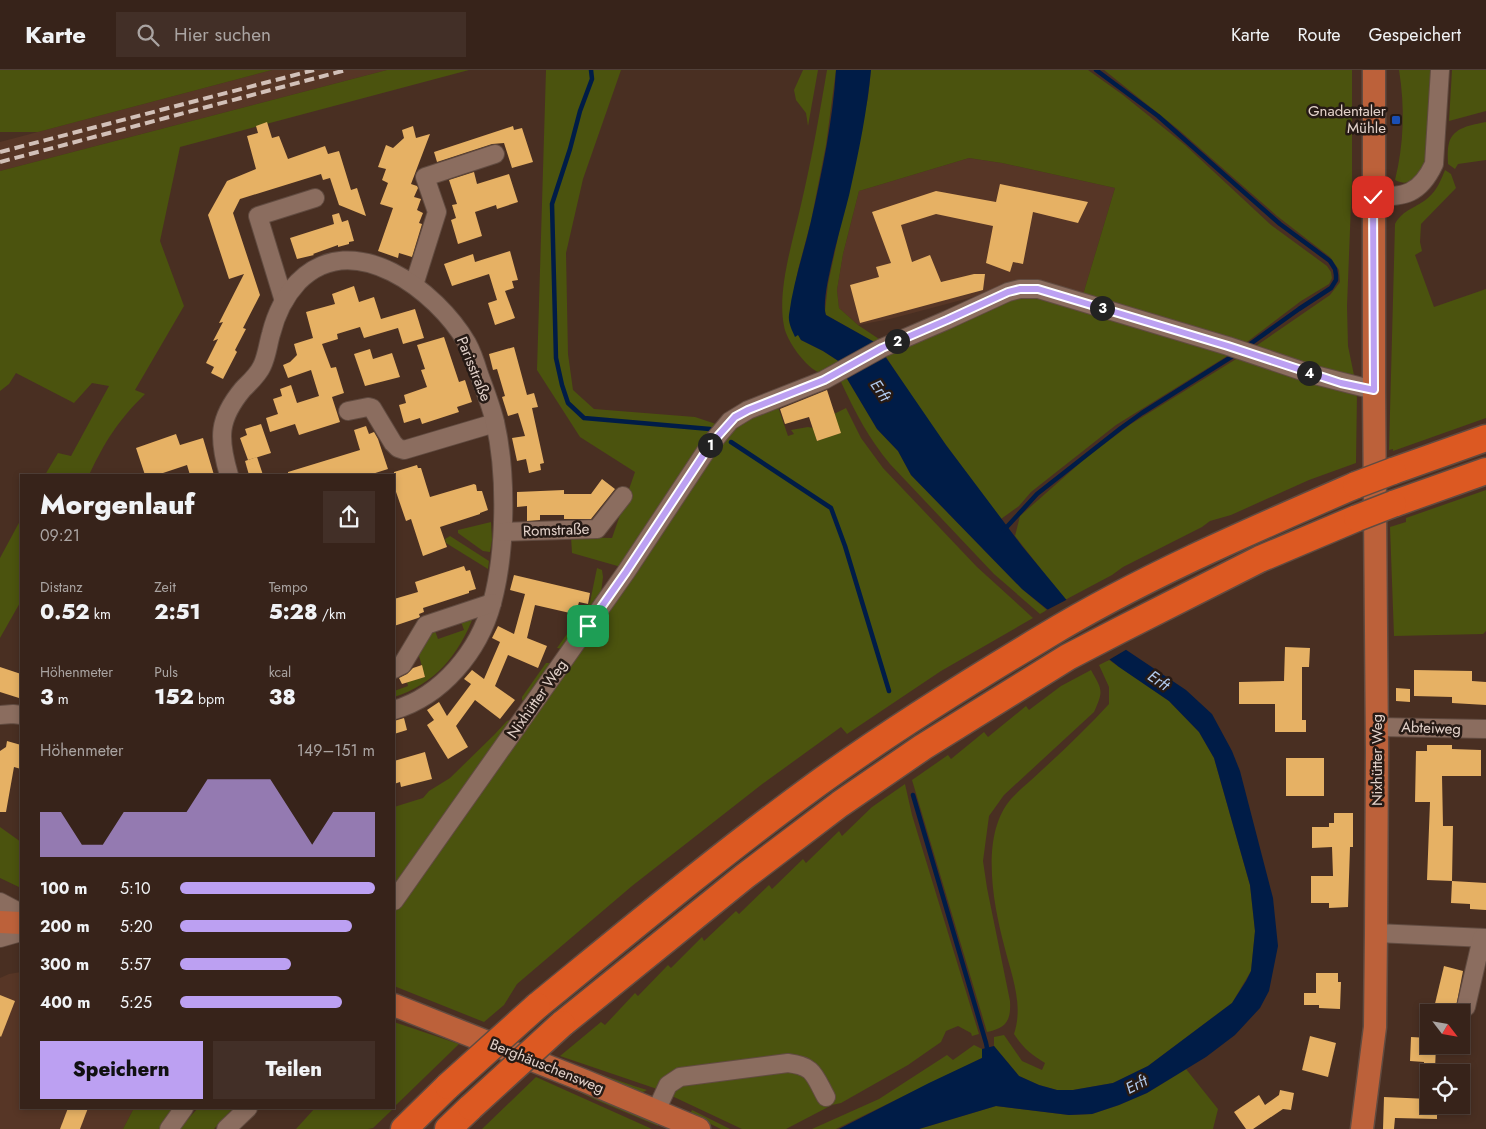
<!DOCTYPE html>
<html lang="de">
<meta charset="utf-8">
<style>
:root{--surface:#37231a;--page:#422f27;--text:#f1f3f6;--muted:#aaa4a2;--line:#514039;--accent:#bca0f2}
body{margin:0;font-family:Jost,sans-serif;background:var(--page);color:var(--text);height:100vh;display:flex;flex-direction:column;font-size:19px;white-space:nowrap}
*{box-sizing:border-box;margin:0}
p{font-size:16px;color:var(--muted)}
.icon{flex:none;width:28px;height:28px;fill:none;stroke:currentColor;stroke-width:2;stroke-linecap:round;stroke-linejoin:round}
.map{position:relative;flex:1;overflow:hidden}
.panel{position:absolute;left:20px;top:404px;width:375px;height:635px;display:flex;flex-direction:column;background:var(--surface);border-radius:0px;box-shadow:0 2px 8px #0003,0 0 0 1px var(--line)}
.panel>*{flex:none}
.needle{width:32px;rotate:121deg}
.fabs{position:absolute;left:1420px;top:934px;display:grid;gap:10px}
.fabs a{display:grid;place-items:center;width:50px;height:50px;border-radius:0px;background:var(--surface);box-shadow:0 2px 8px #0003,0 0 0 1px var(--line);font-size:25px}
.pin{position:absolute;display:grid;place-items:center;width:42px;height:42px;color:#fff;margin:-21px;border-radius:10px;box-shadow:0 2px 8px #0006}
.km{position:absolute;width:25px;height:25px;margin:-12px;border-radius:50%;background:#222;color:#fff;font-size:14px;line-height:25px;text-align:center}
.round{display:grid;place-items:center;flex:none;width:52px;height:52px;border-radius:0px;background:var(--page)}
.summary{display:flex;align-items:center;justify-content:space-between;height:85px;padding:0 20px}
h1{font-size:28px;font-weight:800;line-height:38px}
.metrics{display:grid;grid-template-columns:repeat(3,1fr);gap:8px;height:85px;padding:5px 20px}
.metrics div{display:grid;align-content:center}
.metrics b{font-size:21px;font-weight:800}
.metrics small{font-size:14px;font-weight:400}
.metrics p{font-size:14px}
.chart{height:140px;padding:10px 20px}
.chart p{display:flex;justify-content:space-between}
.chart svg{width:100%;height:90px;margin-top:5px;fill:var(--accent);opacity:.7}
.primary-button{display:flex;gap:10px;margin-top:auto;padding:10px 20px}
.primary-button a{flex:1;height:58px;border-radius:0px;background:var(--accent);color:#111;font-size:20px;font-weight:800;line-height:58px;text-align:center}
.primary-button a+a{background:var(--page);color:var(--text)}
ul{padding:0 20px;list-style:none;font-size:16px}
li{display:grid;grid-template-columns:80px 60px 1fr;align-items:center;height:38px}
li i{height:12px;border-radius:6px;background:var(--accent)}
header{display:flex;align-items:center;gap:30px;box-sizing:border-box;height:70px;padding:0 25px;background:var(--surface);border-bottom:1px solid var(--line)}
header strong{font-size:24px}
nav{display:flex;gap:28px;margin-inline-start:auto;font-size:18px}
.search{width:350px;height:45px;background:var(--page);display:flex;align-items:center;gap:12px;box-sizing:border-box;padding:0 18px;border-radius:0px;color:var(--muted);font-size:19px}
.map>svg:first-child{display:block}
.built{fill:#573626}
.green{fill:#4b530e}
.water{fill:#001c47}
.pier{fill:#492f22}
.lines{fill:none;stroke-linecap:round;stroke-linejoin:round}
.stream{stroke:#001c47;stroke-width:4.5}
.building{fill:#e6b164}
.minor-casing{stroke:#614b40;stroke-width:20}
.major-casing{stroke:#614b40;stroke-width:25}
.highway-casing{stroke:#614b40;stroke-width:29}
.minor{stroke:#8b6d5f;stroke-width:18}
.major{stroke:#bc613a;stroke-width:22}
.highway{stroke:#dc5922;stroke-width:26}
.rail{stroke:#d2c0b8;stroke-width:4;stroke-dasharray:10 5;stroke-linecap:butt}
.highway-bridge-casing{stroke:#614b40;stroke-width:29;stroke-linecap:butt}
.highway-bridge{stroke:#dc5922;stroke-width:26}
.route-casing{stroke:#fff;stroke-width:10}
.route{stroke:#bca0f2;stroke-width:6}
.transit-dot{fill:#1a4fb4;stroke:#261a15;stroke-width:2}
.labels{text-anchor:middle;stroke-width:5;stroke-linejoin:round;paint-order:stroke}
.poi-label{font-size:15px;fill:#e3d2ca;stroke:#261a15;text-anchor:end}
.street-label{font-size:15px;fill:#e3d2ca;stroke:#261a15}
.water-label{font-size:16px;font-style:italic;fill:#b1caee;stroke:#261a15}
</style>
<header>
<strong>Karte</strong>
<div class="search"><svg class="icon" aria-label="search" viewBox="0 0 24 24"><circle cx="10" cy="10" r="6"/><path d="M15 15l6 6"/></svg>Hier suchen</div>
<nav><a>Karte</a><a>Route</a><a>Gespeichert</a></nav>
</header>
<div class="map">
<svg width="1486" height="1059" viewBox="0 0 1486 1059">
<rect width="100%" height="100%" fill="#492f22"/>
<g class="built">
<path d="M272 0H387L0 101V72Z"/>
<path d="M969 88 1002 93 1115 118 1082 228 988 223 890 249 858 255 839 238 837 220 843 184 859 121Z"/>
<path d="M21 902V1038H134L123 1059H0V908L9 904Z"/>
</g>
<g class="green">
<path d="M0 0H272L38 62H0Z"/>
<path d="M387 0H469L180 77 160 171 184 236 135 320 145 324C117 352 106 370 89 405H45L58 383 71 386 109 316 92 313 74 333 16 303 9 314 0 321V101Z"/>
<path d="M546 0H621L583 109 566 183 568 284 573 320 594 339 695 347 719 355 621 497 572 483 571 467 612 468 635 402 580 367 537 300Z"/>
<path d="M803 0H818L808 56 806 43 796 30 794 20Z"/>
<path d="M827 0H836L826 75 811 151 798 200 789 247 801 270 823 281 840 292 820 303C806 298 786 270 784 256 777 221 792 174 800 139 811 93 819 47 827 0Z"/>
<path d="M871 0H1088L1123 25 1185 75 1271 155 1327 196 1331 202 1332 208 1329 214 1301 231 1243 275 1082 228 1115 118 1002 93 969 88 859 121 843 184 837 220 839 238 858 255 879 269 878 272 876 273 826 245 825 241 828 214 868 27Z"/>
<path d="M1104 0H1352V109L1347 236 1348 276 1355 310 1253 278 1330 225 1340 212 1339 200 1330 187 1277 146 1179 60Z"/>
<path d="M1399 0H1431L1426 89C1422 104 1412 119 1395 110 1404 74 1405 37 1399 0Z"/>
<path d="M1452 0H1486V41L1449 51Z"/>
<path d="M1486 52V90L1458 94 1455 99 1448 94C1448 88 1447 80 1449 73 1453 57 1472 55 1486 52Z"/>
<path d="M1445 100 1451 104 1456 118 1421 154 1420 172 1422 181 1415 185 1434 237 1486 219V348L1393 381V379L1389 380 1395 154C1403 139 1417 138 1429 127 1437 120 1441 110 1445 100Z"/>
<path d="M1035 224 1232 283 1116 355 1031 422 1019 436 1001 449 931 355 884 284 994 233Z"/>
<path d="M1241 286 1357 322 1356 393 1309 410 1231 445 1210 451 1202 457 1123 497 1112 505 1065 530 1015 466 1020 446 1088 386 1131 354Z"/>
<path d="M846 307 877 359 898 381 911 405 1022 519 1047 540 1040 544 994 504 890 394C869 369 855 342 841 312Z"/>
<path d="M777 334 788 366 794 364 791 360 808 357 813 358 817 371 840 363 834 344 846 338 861 368 883 398 977 497 1033 548 941 601 847 664 841 657 761 715 632 816 517 914 504 935 484 952 394 916V837L669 446 736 354Z"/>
<path d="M1486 420V561L1483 564 1394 566 1390 457 1406 452V448Z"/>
<path d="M21 449V531L0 568V488Z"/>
<path d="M491 452 492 470 490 482 483 481 458 463V460Z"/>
<path d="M450 466 489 491 488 499 446 473 445 469Z"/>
<path d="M597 498 602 500 603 507 601 523 564 579 557 578 590 532Z"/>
<path d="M474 545C459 585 435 614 394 627V621L408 616 407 612 425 607 417 579 434 558 438 569 464 560 460 549Z"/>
<path d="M1109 590 1169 631 1199 662 1214 688 1250 815 1255 861 1251 901 1232 933 1148 996 1113 1013 1073 1020H1057L1039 1015 1019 1006 994 976V967L1004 965 1022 991 1042 1000 1045 993C1031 984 1024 979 1014 964 1024 934 1011 904 1004 875 993 833 980 765 1011 729 1020 719 1032 710 1042 700 1065 679 1088 657 1109 634V617L1099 595Z"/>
<path d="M546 593H551L553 595 526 634 522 630V627Z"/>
<path d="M1091 600C1102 620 1104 620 1094 642L1004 725 989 746 983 791 987 818 1010 931C1011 950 1007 958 987 962L912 710 948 685 951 689 984 662 988 667 1026 636 1029 640 1061 616Z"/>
<path d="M512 649 515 650 394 817V737L423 728 429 721 450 708 494 665 507 651Z"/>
<path d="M905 714 912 745 979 964 972 966 971 963 958 956 946 961 941 972 908 995 841 1033 832 1035 786 1059H742L657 1019 560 986 601 952 605 955 635 923 638 926 668 895 671 898 702 867 704 871 736 841 739 844 769 815 772 819 803 789 806 793 839 761 842 766 872 737Z"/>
<path d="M0 757 21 772V818L0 808Z"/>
<path d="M394 952 459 974 394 1037Z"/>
<path d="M974 975 982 979V988L836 1059H812L879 1029 947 985 953 990Z"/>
<path d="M557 989 634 1016 647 1020 641 1023Z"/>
<path d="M1186 999 1218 1039 1213 1059H919L996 1036 1069 1045 1092 1044 1119 1035 1147 1023Z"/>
<path d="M540 1003 657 1052 658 1056 596 1030Z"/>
<path d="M536 1007 652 1059H482Z"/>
<path d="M134 1038H174L161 1059H123Z"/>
<path d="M198 1038H233L214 1059H179Z"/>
<path d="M315 1038H394L373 1058 368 1059H296Z"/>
<path d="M692 1040 730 1059H721L690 1044Z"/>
</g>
<path class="water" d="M836 0H871C867 41 859 81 850 121 845 145 819 227 826 245L876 273 946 375 1022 476 1074 539 1098 561 1186 620 1212 644 1232 681 1240 701 1273 828 1278 876 1269 921 1260 938 1235 965 1206 987 1147 1023 1119 1035 1092 1044 1069 1045 996 1036 919 1059H839L929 1013 982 988V979L994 976 1019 1006 1039 1015 1057 1020H1073L1113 1013 1148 996 1232 933 1246 911 1251 901 1255 861 1250 815 1214 688 1199 662 1169 631 1119 597 1022 519 911 405 898 381 877 359 846 307 840 292 823 281 801 270 798 265 795 267C792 260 788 253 789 245 793 213 804 182 811 151 822 102 833 50 836 0Z"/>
<path class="pier" d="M1068 529 1099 559 1129 578 1107 591 1045 541Z"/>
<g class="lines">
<g class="stream">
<path d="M591 0 592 9 580 41 570 79 552 134 556 288 562 315 568 333 584 348 710 359"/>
<path d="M1096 0 1158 46 1280 154 1330 191 1335 199 1336 205V210L1331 218 1299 239 1246 277"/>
<path d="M731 372 831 438 845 476 889 621"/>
<path d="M1004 460 1037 424 1121 358 1142 343 1236 284"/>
<path d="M913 725 986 973 988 983"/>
</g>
</g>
<g class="building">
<path d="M267 52 272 68 279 66 288 89 325 76 328 84 339 81 351 120 357 118 366 146 339 135 330 108 323 110 321 104 240 129 233 143 260 225 243 258 246 259 235 280 237 282 223 309 211 303 214 297 206 293 218 269 213 271 223 252 219 253 244 204 229 209 208 145 227 111 256 99 247 66 258 63 256 56Z"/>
<path d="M413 56 416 68 430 64 411 114 417 116 418 118 414 127 421 129 417 140 423 143 419 153 422 154 412 187 399 183 398 188 378 181 393 138 380 134 388 113 382 110 386 99 378 97 386 75 393 78 404 68 402 60Z"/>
<path d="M513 56 514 60 522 58 533 92 512 98 504 73 492 74 437 92 434 82Z"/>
<path d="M474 102 477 114 509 104 518 132 497 139 496 135 475 142 482 166 458 174 451 150 456 148 452 135 457 134 449 110Z"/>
<path d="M1000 114 1088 132 1078 153 1033 142 1023 194 1013 192 1010 202 986 193 993 156 936 144 901 155 912 192 930 185 941 212 974 204H985L983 220 860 253 850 215 879 207 876 197 891 193 872 142 936 121 996 132Z"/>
<path d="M339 143 342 152 348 150 354 171 349 172V174L338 177V175L313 184 314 185 297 189 290 168 334 154 332 145Z"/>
<path d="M510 181 518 210 512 211 514 218 505 221 515 248 495 255 488 233 497 230 489 204 452 216 444 194 473 184 475 192Z"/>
<path d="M354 216 359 232 374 227 381 249 415 239 424 268 403 274 398 258 364 268 360 257 337 264 338 269 322 274 331 298 336 297 344 323 332 327 340 352 299 365 295 354 270 362 266 348 278 344 273 329 282 326 280 319 291 315 297 333 319 326 311 300 288 308 283 295 290 292 297 285 294 274 313 268 306 242 335 234 332 224Z"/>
<path d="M444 267 459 312 465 310 472 332 457 337 459 342 422 354 420 348 404 353 399 335 406 333 404 325 427 317 421 300 425 299 417 275Z"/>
<path d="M514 277 527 325 534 323 538 337 532 338 544 393 540 394 541 400 529 403 526 389 517 391 512 368 525 366 518 343 508 346 502 327 505 326 497 299 493 300 489 284Z"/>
<path d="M370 279 373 289 392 283 400 307 365 316 354 284Z"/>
<path d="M827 320 841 363 817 371 809 347 785 354 780 339Z"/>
<path d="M261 354 271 383 248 390 240 368 247 365 245 359Z"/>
<path d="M366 356 369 364 374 362 378 369 388 399 369 405H288V402L360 380 354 360Z"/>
<path d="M176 364 180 375 203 368 214 405H190L187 395 157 405H145L136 378Z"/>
<path d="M257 387 263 405H249L245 391Z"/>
<path d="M417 395 418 398H421L430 427 474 414 476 415 477 421H482L488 440 480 443V444L440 457 447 477 423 486 411 449 406 451 394 416V402Z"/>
<path d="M602 409 615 419 591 449H564V445H540V450L527 451V436L517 437V422L564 420V424H591Z"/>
<path d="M464 496 466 501 470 500 476 519 469 521V523L423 538 424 542 419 544 420 547 418 548 394 556V529L418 522 415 512Z"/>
<path d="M514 505 590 523 588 534 579 532 576 542 571 541 570 543 535 535 527 568 547 576 538 598 508 585 495 616 515 630 500 649 475 630 456 656 468 677 448 689 427 655 434 650 427 640 439 632 447 646 471 614 464 609 472 600 484 609 500 572 492 568 498 556 514 564 525 524 510 520Z"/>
<path d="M1285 577 1310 578 1309 597H1302V650H1306V662H1275V634H1239V612L1284 611Z"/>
<path d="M422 595 425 607 402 614 399 608 407 604 413 598Z"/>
<path d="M0 597 21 604V621L19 628 0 622Z"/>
<path d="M1414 600 1472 601V611L1486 612V635L1452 633V627L1414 626Z"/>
<path d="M1396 618 1410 619V632L1396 631Z"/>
<path d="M404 648 407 660 394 664V651Z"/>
<path d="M7 671 21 675V699L14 697 6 742H0V681L6 677Z"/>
<path d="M1427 675H1452V679L1481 680V706H1442L1443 756H1453L1452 811 1427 810 1430 732H1415L1416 681H1427Z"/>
<path d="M425 682 432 709 401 717 400 712 394 714V691Z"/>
<rect x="1286" y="688" width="38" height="38"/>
<path d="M1334 743H1353V777H1350L1348 837 1329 838V833H1311V806H1333L1332 777 1312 778V757H1329V753H1334Z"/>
<path d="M1452 811 1486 813V840L1470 839V834L1451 833Z"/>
<path d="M1444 896 1463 901 1455 942H1433Z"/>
<path d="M1316 903H1338V912H1341L1340 939 1319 938V935H1304V923H1316Z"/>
<path d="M0 925 15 931 1 967 0 966Z"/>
<path d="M1310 966 1336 973 1328 1007 1302 1000Z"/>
<path d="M1411 967 1429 968V975H1436L1435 1000 1424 999V992L1410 991Z"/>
<path d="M1280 1020 1294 1023 1291 1040 1283 1039 1253 1059H1246L1234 1042 1259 1025 1265 1035 1279 1025Z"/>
<path d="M1384 1027 1429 1029V1035H1437V1049L1395 1048 1394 1059H1383Z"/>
<path d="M68 1038H88L80 1059H60Z"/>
</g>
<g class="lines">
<g class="minor-casing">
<g id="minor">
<path d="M1373 127C1405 127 1420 124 1434 94L1440 0"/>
<path d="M414 215 437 142 425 107 495 84"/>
<path d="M284 231 258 146 315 128"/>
<path d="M348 341 368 337 372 338 393 373 398 378 404 380 495 353"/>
<path d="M229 405C218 368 218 349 243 319 250 312 258 305 262 296 267 286 268 274 271 264 276 244 284 227 298 212 353 156 437 221 467 273 472 282 476 294 479 304 485 320 491 336 495 352 507 404 506 482 492 533 479 581 442 626 394 640"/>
<path d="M503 462 597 459 623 426"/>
<path d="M394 599 402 595 426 555 492 533"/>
<path d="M0 645 13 644 21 645"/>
<path d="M1377 657 1486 659"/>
<path d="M394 831 626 502 710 375 730 351 748 340 824 310 882 278 947 250 1008 222 1020 219H1038L1228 276 1311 304 1374 320"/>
<path d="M0 832 21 843"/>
<path d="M1376 863 1486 868"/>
<path d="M0 868 21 862"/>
<path d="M1466 937 1482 868"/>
<path d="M656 1041 668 1015 680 1007 788 993C814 996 814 1005 826 1027"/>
<path d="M169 1059 184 1038"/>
<path d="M226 1059 248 1038"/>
</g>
</g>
<g class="major-casing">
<g id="major">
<path d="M0 852 21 853"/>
<path d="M394 935 585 1011 699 1059"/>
<path d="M1362 1059 1375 957 1376 863 1377 681 1374 320V0"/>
</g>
</g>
<g class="highway-casing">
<g id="highway">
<path d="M1393 401 1486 368"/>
<path d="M1393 434 1486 401"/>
<path d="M537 936C630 860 721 784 817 714 890 661 967 613 1044 567 1143 507 1250 461 1356 415"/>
<path d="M562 954 745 806 840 734 923 677 1068 587 1120 560 1260 489 1357 448"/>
<path d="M404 1059 448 1016"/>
<path d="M448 1059 471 1037"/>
</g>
</g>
<use href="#minor" class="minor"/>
<use href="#major" class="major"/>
<use href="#highway" class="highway"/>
<g class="rail">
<path d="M0 82 314 0"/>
<path d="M0 92 346 0"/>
</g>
<g class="highway-bridge-casing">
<g id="highway-bridge">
<path d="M1356 415 1393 401"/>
<path d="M1357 448 1393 434"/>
<path d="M448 1016 537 936"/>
<path d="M471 1037 562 954"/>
</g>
</g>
<use href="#highway-bridge" class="highway-bridge"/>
</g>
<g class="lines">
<g class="route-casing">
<path id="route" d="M588 556 626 502 710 375 735 347 748 340 824 310 882 278 947 250 1008 222 1020 219H1038L1228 276 1341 313 1374 320 1373 127"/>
</g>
<use href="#route" class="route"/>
</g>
<rect class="transit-dot" x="1391" y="45" width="10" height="10" rx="2.5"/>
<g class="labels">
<g class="poi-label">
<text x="1386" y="46">Gnadentaler<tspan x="1386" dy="17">Mühle</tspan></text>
</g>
<g class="street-label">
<text transform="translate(474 299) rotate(68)" y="5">Parisstraße</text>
<text transform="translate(556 460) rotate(-2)" y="5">Romstraße</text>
<text transform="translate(537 629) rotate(-55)" y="5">Nixhütter Weg</text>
<text transform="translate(1431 658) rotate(2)" y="5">Abteiweg</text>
<text transform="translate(1377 690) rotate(-90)" y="5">Nixhütter Weg</text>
<text transform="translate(547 996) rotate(22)" y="5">Berghäuschensweg</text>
</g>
<g class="water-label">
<text transform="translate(881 320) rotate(56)" y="6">Erft</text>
<text transform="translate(1159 610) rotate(35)" y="6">Erft</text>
<text transform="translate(1136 1014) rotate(-27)" y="6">Erft</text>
</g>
</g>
</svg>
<div class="fabs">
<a><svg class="needle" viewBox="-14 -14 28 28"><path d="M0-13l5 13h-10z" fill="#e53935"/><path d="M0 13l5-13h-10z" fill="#aaa4a2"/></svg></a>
<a><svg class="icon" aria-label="locate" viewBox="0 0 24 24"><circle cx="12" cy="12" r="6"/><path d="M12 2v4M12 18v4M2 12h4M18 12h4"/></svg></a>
</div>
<div class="pin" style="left:588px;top:556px;background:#1e9e55"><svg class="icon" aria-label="arrive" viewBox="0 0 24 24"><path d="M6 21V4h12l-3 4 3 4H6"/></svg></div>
<div class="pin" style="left:1373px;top:127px;background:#d93025"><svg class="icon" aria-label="check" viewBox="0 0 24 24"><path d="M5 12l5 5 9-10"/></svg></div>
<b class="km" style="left:710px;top:375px">1</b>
<b class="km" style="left:897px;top:271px">2</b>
<b class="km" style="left:1102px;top:238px">3</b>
<b class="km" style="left:1309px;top:303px">4</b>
<section class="panel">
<div class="summary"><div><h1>Morgenlauf</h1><p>09:21</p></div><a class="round"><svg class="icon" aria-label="share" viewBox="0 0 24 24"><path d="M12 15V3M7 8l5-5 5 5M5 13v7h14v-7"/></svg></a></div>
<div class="metrics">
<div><p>Distanz</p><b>0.52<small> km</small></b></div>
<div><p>Zeit</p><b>2:51</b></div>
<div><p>Tempo</p><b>5:28<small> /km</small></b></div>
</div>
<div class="metrics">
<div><p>Höhenmeter</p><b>3<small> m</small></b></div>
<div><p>Puls</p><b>152<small> bpm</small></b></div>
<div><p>kcal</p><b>38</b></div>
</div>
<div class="chart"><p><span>Höhenmeter</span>149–151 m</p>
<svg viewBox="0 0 160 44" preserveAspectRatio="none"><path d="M0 44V22L10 22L20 38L30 38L40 22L50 22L60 22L70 22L80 6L90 6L100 6L110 6L120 22L130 38L140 22L150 22L160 22V44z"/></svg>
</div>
<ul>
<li><b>100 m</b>5:10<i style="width:100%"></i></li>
<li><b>200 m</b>5:20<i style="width:88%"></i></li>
<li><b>300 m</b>5:57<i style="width:57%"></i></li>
<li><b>400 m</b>5:25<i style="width:83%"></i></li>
</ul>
<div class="primary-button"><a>Speichern</a><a>Teilen</a></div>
</section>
</div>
